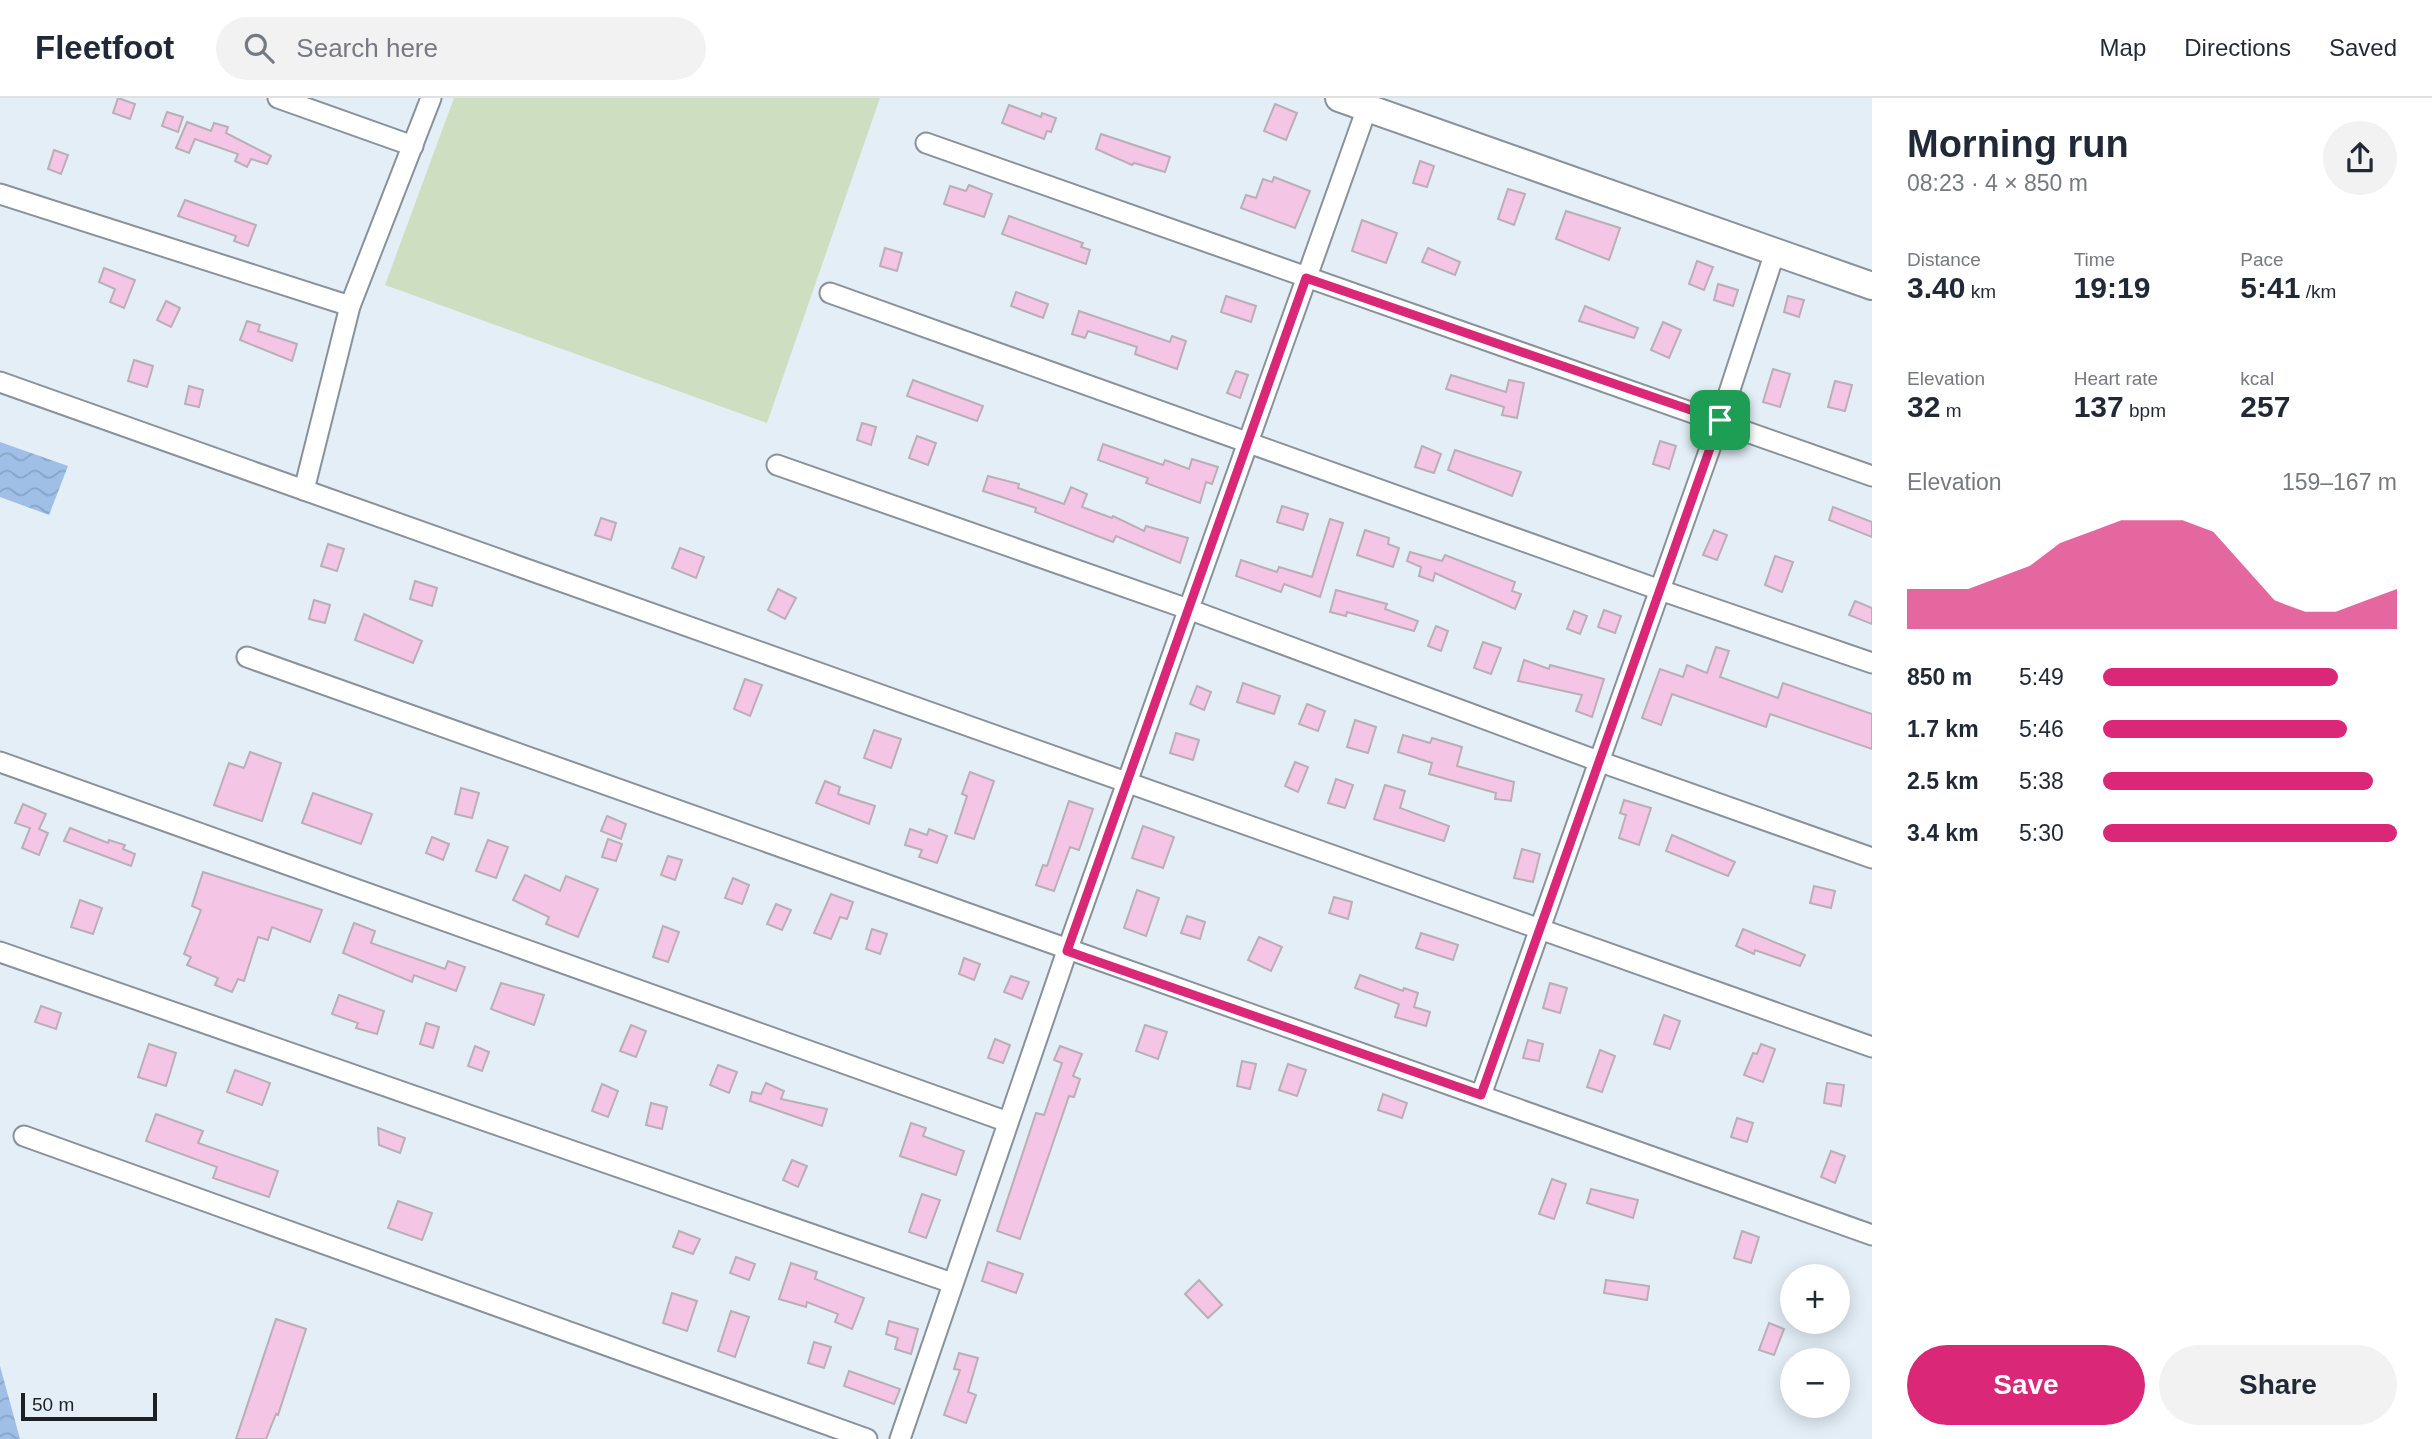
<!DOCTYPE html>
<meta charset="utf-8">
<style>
:root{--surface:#fff;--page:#f2f2f3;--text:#1f2937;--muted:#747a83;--line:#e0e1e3;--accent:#db2777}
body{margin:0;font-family:Arial,sans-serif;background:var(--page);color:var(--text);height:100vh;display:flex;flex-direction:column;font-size:26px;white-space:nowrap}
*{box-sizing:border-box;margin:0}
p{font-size:23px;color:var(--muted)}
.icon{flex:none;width:38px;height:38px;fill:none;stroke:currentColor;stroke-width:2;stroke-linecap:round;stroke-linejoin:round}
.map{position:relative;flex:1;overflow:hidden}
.side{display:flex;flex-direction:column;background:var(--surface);width:560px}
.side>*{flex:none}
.fabs{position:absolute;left:1780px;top:1166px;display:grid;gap:14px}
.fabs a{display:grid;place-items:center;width:70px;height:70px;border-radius:50%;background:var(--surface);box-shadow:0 4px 18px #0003;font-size:35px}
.scale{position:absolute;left:21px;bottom:18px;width:136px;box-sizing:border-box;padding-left:7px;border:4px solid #1e2124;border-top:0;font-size:19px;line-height:24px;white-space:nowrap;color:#1e2124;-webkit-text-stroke:5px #e4eef7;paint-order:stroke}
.pin{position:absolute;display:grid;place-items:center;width:60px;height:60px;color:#fff;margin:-30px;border-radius:14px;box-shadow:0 4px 10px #0006}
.round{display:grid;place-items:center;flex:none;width:74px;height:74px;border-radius:37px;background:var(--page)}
.summary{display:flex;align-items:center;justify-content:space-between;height:119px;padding:0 35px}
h1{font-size:38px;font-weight:700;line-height:52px}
.figures{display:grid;grid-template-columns:repeat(3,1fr);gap:10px;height:119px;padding:7px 35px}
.figures div{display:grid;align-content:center}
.figures b{font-size:30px;font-weight:700}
.figures small{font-size:19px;font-weight:400}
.figures p{font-size:19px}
.chart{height:196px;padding:14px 35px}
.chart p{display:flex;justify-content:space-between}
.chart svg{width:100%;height:126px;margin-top:7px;fill:var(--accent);opacity:.7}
.cta{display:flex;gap:14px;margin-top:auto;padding:14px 35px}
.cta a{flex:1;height:80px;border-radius:42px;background:var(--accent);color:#fff;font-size:28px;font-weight:700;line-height:80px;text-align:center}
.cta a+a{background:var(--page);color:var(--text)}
ul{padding:0 35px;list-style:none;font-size:23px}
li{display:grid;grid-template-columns:112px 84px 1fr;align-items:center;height:52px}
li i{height:18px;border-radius:9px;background:var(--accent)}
header{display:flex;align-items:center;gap:42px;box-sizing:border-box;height:98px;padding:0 35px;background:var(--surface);border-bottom:2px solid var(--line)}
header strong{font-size:33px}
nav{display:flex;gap:38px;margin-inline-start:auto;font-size:24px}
.search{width:490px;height:63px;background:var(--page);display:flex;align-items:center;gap:18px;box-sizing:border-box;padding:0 24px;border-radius:38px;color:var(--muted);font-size:26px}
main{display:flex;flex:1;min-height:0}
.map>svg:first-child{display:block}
.pitch{fill:#cedec1}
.water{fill:url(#water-waves)}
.building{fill:#f4c5e4;stroke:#baafb6;stroke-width:2}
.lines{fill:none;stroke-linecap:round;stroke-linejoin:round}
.street-casing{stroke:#89929a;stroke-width:23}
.secondary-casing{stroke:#89929a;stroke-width:30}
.street{stroke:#fff;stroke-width:19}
.secondary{stroke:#fff;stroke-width:26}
.route-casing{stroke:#fff;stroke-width:14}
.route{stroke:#db2777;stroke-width:9}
</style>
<header>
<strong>Fleetfoot</strong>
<div class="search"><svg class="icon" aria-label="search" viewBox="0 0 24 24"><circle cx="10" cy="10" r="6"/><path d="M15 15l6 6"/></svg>Search here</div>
<nav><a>Map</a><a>Directions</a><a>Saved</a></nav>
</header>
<main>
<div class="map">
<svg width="1872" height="1341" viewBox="0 0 1872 1341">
<defs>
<pattern id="water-waves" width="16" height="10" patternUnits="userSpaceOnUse" patternTransform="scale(1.75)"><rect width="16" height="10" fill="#9fbfe6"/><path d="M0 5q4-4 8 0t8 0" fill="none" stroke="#88a4c5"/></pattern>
</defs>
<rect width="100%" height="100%" fill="#e4eef7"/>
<path class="pitch" d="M454 0H880L767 325 385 187Z"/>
<g class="water">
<path d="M0 344 68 368 49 417 0 399Z"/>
<path d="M0 1268 20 1341H0Z"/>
</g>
<g class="building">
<path d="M118 0 135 6 130 21 113 15Z"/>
<path d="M1275 6 1297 15 1286 42 1264 33Z"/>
<path d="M1009 7 1041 19 1042 15 1056 20 1051 34 1047 33 1044 41 1002 25Z"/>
<path d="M167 14 183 19 178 34 162 28Z"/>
<path d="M187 24 211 33 214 25 228 29 226 35 271 58 267 66 251 61 247 69 235 63 238 56 195 41 189 55 176 50Z"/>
<path d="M1101 36 1170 59 1165 74 1134 65 1132 67 1096 51Z"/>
<path d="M54 52 68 57 61 76 48 71Z"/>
<path d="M1420 63 1434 68 1427 89 1413 85Z"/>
<path d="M1274 79 1310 93 1295 130 1241 110 1246 97 1256 100 1263 81 1272 84Z"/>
<path d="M969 87 992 96 984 119 944 106 950 88 966 93Z"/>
<path d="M1508 91 1525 96 1514 127 1498 121Z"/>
<path d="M185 102 256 127 248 148 234 143 236 138 178 118Z"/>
<path d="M1566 113 1620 130 1609 162 1556 141Z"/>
<path d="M1009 118 1083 145 1081 149 1090 152 1086 166 1002 136Z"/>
<path d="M1362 122 1397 135 1386 165 1352 153Z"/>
<path d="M885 150 902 155 897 173 880 168Z"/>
<path d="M1428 150 1460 164 1455 177 1422 164Z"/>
<path d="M1697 163 1713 169 1704 192 1689 186Z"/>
<path d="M104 170 135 182 124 210 110 204 115 191 99 184Z"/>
<path d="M1718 186 1738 192 1733 208 1714 202Z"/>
<path d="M1016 194 1048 206 1043 220 1011 208Z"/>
<path d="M1226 198 1256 208 1251 224 1221 214Z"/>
<path d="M1788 198 1804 202 1799 219 1784 214Z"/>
<path d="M166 203 180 210 171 229 157 222Z"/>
<path d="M1585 208 1638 230 1634 240 1579 223Z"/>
<path d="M1079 213 1170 244 1172 238 1186 243 1177 271 1135 256 1137 249 1088 233 1085 240 1072 236Z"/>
<path d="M247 223 260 227 258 233 297 246 292 263 240 242Z"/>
<path d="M1663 224 1681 232 1669 260 1651 252Z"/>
<path d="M134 262 153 268 147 289 128 283Z"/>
<path d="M1773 271 1790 276 1780 309 1763 304Z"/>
<path d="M1236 273 1248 277 1240 300 1227 295Z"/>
<path d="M1451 277 1506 294 1509 282 1524 285 1517 320 1502 317 1504 309 1446 291Z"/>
<path d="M913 282 983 308 977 323 907 298Z"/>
<path d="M1835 283 1852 287 1845 313 1828 309Z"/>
<path d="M189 288 203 292 199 309 185 306Z"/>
<path d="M862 325 876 329 871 347 857 342Z"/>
<path d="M917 338 936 345 928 367 909 360Z"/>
<path d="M1660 343 1676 348 1669 371 1653 366Z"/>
<path d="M1103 346 1163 367 1165 362 1189 371 1192 361 1218 369 1212 386 1206 384 1200 405 1146 385 1148 380 1098 362Z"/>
<path d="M1422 348 1441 356 1434 375 1415 369Z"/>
<path d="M1455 352 1521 374 1512 398 1448 372Z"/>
<path d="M988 378 1019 386 1018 390 1064 406 1071 389 1087 396 1082 409 1112 420 1113 418 1144 433 1146 428 1188 440 1180 465 1116 438 1113 444 1035 414 1036 410 983 393Z"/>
<path d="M1282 408 1308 416 1303 432 1277 424Z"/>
<path d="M1833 409 1872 424V439L1829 422Z"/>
<path d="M601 420 616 425 611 442 595 437Z"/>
<path d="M1330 421 1343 425 1320 499 1284 486 1281 494 1236 478 1241 462 1277 474 1279 469 1312 479Z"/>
<path d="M1365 432 1389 440 1388 446 1399 450 1393 469 1357 457Z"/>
<path d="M1714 432 1727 437 1717 462 1703 457Z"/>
<path d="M328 446 344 451 337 473 321 468Z"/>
<path d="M680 450 704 459 696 480 672 470Z"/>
<path d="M1410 454 1442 463 1445 457 1515 484 1512 493 1521 496 1515 511 1435 475 1433 483 1419 478 1421 469 1407 463Z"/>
<path d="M1775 458 1793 464 1782 494 1765 487Z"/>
<path d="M415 483 437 490 432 508 410 501Z"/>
<path d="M778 491 796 500 785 521 768 512Z"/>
<path d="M1336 492 1387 506 1385 511 1418 523 1414 533 1347 514 1346 518 1330 514Z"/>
<path d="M314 502 330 507 325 525 309 521Z"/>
<path d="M1855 503 1872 510V526L1849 517Z"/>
<path d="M1604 512 1621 518 1615 535 1598 529Z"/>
<path d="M1574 513 1587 518 1580 536 1567 531Z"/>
<path d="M364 516 422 543 413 565 355 542Z"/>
<path d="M1436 528 1448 533 1441 553 1428 548Z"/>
<path d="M1483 544 1501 550 1491 576 1474 570Z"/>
<path d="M1716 549 1729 553 1720 579 1778 600 1783 585 1872 616V651L1770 616 1766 629 1672 596 1661 627 1642 620 1660 571 1683 579 1687 567 1707 575Z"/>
<path d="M1524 562 1549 571 1550 567 1604 581 1592 619 1576 613 1582 597 1518 583Z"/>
<path d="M745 581 762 587 750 618 734 611Z"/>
<path d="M1243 585 1280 598 1274 616 1237 604Z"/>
<path d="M1197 588 1211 594 1204 612 1190 606Z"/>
<path d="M1307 606 1325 613 1318 633 1299 626Z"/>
<path d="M1355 622 1376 629 1368 655 1347 649Z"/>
<path d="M874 632 901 641 891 670 864 660Z"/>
<path d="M1176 635 1199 642 1193 662 1170 655Z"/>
<path d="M1403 637 1430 645 1432 640 1462 649 1457 668 1514 684 1511 703 1495 701 1496 695 1429 676 1432 665 1398 654Z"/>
<path d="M250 654 281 665 262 723 214 707 229 665 244 670Z"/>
<path d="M1295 664 1308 669 1298 694 1285 688Z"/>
<path d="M970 674 994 683 974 741 955 735 967 698 962 696Z"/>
<path d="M1336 681 1353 687 1345 710 1328 705Z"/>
<path d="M825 683 840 689 838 696 875 708 869 726 816 705Z"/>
<path d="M1385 687 1405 693 1400 710 1449 728 1444 743 1374 721Z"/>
<path d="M461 690 479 695 472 720 455 716Z"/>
<path d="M313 695 372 716 361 746 302 725Z"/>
<path d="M1624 702 1651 710 1639 747 1619 740 1626 717 1620 715Z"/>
<path d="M1069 703 1093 711 1079 752 1070 749 1054 793 1036 787 1043 767 1047 768Z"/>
<path d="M23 706 46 716 39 731 48 735 39 757 22 750 30 730 15 725Z"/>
<path d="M607 718 626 726 621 741 601 733Z"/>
<path d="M1143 728 1174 739 1163 770 1132 760Z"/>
<path d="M70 730 108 745 109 742 125 747 123 751 135 756 131 768 64 743Z"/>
<path d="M910 731 927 737 929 731 947 738 937 765 919 759 922 752 905 747Z"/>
<path d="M1672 737 1735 764 1728 778 1666 753Z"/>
<path d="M432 739 449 746 443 762 426 755Z"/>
<path d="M608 741 622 746 616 763 602 759Z"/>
<path d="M488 742 508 749 496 780 476 773Z"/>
<path d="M1522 751 1540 756 1533 784 1514 780Z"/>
<path d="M668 758 682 762 675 782 661 777Z"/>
<path d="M203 774 322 812 310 844 272 829 268 842 258 839 244 883 238 881 232 894 215 887 218 880 187 867 191 859 184 856 201 812 192 808Z"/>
<path d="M525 777 560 793 566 778 598 791 578 839 546 826 549 819 513 802Z"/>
<path d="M733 780 749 787 742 806 725 800Z"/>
<path d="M1814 788 1835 793 1831 810 1810 805Z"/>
<path d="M1137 792 1159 800 1146 838 1124 830Z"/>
<path d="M831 796 853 804 847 821 840 819 831 841 814 835Z"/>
<path d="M1334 799 1352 804 1348 821 1329 815Z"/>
<path d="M80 802 102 810 93 836 71 829Z"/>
<path d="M776 806 791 812 782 832 767 826Z"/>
<path d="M1187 818 1205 824 1200 841 1181 835Z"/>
<path d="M354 825 375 833 371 845 445 871 448 863 465 869 456 893 414 877 412 884 343 855Z"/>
<path d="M663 828 679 834 668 864 653 859Z"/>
<path d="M872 831 887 836 880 856 866 851Z"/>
<path d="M1743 831 1805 857 1800 868 1755 852 1754 856 1736 848Z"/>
<path d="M1421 835 1458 847 1453 862 1416 850Z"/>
<path d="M1259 839 1282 849 1271 873 1248 862Z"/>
<path d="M964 860 980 866 974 882 959 876Z"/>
<path d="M1360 877 1403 893 1404 890 1418 895 1414 909 1430 914 1426 928 1395 919 1399 906 1355 890Z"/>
<path d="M1011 878 1029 884 1022 901 1004 894Z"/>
<path d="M501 885 544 897 534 927 491 911Z"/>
<path d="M1550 885 1567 890 1560 915 1543 910Z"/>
<path d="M339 897 384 913 377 936 356 930 358 925 332 916Z"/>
<path d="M41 908 61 915 56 931 35 924Z"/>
<path d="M1664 917 1680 923 1670 951 1654 946Z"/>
<path d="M426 925 439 929 433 950 420 946Z"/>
<path d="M631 927 646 933 636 959 620 953Z"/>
<path d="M1145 927 1167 934 1158 961 1136 953Z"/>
<path d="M995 941 1010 947 1003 965 988 960Z"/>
<path d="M1528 942 1543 946 1539 963 1523 960Z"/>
<path d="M149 946 176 955 166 988 138 979Z"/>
<path d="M1761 946 1775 951 1763 984 1744 977 1753 955 1757 956Z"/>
<path d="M475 948 489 954 482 973 468 968Z"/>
<path d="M1060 948 1082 956 1073 978 1080 981 1074 999 1069 998 1020 1141 997 1133 1036 1015 1044 1017 1062 965 1054 962Z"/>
<path d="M1600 952 1615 958 1602 994 1587 989Z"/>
<path d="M1242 963 1256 966 1250 991 1237 988Z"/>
<path d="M1288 966 1306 972 1297 998 1279 992Z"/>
<path d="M718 967 737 974 729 995 710 987Z"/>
<path d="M235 972 270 985 262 1007 227 994Z"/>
<path d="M766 985 784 993 781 1001 827 1011 822 1028 750 1003 752 994 761 996Z"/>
<path d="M1827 985 1844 987 1841 1008 1824 1005Z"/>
<path d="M602 986 618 993 608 1019 592 1013Z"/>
<path d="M1383 996 1407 1005 1402 1020 1378 1012Z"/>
<path d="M651 1005 667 1009 662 1031 646 1027Z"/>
<path d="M156 1016 203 1033 198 1045 278 1073 269 1099 213 1080 217 1069 146 1043Z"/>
<path d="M1737 1020 1753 1025 1747 1044 1731 1039Z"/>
<path d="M911 1025 926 1030 923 1038 964 1053 956 1077 900 1058Z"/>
<path d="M378 1030 405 1040 400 1055 379 1047Z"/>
<path d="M1831 1053 1845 1058 1835 1085 1821 1079Z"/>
<path d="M792 1062 807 1068 798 1089 783 1082Z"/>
<path d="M1552 1081 1566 1086 1554 1121 1539 1116Z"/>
<path d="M1591 1091 1638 1102 1633 1120 1587 1105Z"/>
<path d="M922 1096 940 1102 926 1140 909 1134Z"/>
<path d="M398 1103 432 1115 422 1142 388 1130Z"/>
<path d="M679 1133 700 1141 693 1156 673 1149Z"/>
<path d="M1742 1133 1759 1139 1751 1165 1734 1160Z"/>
<path d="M736 1159 755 1166 749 1182 730 1175Z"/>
<path d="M988 1164 1023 1176 1016 1195 982 1183Z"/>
<path d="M791 1165 817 1174 815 1181 864 1200 852 1231 835 1224 838 1216 807 1204 806 1209 779 1201Z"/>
<path d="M1199 1182 1222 1207 1208 1220 1185 1196Z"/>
<path d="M1606 1182 1649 1188 1647 1202 1604 1195Z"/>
<path d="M672 1195 697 1203 687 1233 663 1225Z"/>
<path d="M731 1213 749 1219 735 1259 718 1253Z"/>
<path d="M276 1221 306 1231 278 1317 276 1316 266 1341H236Z"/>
<path d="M889 1223 918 1231 911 1256 895 1251 898 1240 886 1236Z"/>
<path d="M1769 1225 1784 1231 1774 1257 1759 1252Z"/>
<path d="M814 1244 831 1249 824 1270 808 1265Z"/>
<path d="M959 1255 978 1260 968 1294 976 1297 966 1325 944 1317 960 1272 954 1271Z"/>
<path d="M849 1273 900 1291 894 1306 844 1288Z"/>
</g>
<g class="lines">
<g class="street-casing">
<g id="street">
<path d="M278 0 413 48"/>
<path d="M926 45 1872 378"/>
<path d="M0 96 350 208"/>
<path d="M830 195 1660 492 1872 565"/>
<path d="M0 284 1872 949"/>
<path d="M777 367 1188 511 1598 663 1872 760"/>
<path d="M304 392 350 208 431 0"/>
<path d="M247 559 1872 1137"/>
<path d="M0 664 1008 1024"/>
<path d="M0 854 952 1185"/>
<path d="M1481 997 1720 322 1775 154"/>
<path d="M24 1038 867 1341"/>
<path d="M900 1341 1067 853 1367 10"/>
</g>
</g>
<g class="secondary-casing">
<path id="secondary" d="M1339 0 1872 188"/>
</g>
<use href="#street" class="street"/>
<use href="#secondary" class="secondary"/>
</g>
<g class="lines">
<g class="route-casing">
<path id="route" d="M1306 180 1720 322 1481 997 1067 853Z"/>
</g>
<use href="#route" class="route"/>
</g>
</svg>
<div class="fabs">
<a>+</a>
<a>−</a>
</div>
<div class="scale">50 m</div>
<div class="pin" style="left:1720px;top:322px;background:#1e9e55"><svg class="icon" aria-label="arrive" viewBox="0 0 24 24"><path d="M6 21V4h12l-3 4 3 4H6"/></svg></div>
</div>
<section class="side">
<div class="summary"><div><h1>Morning run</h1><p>08:23 · 4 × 850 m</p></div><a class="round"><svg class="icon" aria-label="share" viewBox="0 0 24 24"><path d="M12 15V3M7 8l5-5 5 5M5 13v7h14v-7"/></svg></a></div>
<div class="figures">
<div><p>Distance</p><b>3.40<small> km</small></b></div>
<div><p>Time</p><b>19:19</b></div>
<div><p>Pace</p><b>5:41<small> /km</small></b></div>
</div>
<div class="figures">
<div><p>Elevation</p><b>32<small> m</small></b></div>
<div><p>Heart rate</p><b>137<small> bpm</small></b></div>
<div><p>kcal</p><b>257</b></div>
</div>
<div class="chart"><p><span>Elevation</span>159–167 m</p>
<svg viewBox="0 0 160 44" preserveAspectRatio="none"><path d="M0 44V30L10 30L20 30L30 26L40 22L50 14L60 10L70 6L80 6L90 6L100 10L110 22L120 34L130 38L140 38L150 34L160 30V44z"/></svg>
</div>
<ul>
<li><b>850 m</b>5:49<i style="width:80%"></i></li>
<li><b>1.7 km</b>5:46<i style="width:83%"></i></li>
<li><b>2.5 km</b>5:38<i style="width:92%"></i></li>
<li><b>3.4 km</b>5:30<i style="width:100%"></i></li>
</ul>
<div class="cta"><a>Save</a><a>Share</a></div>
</section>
</main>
